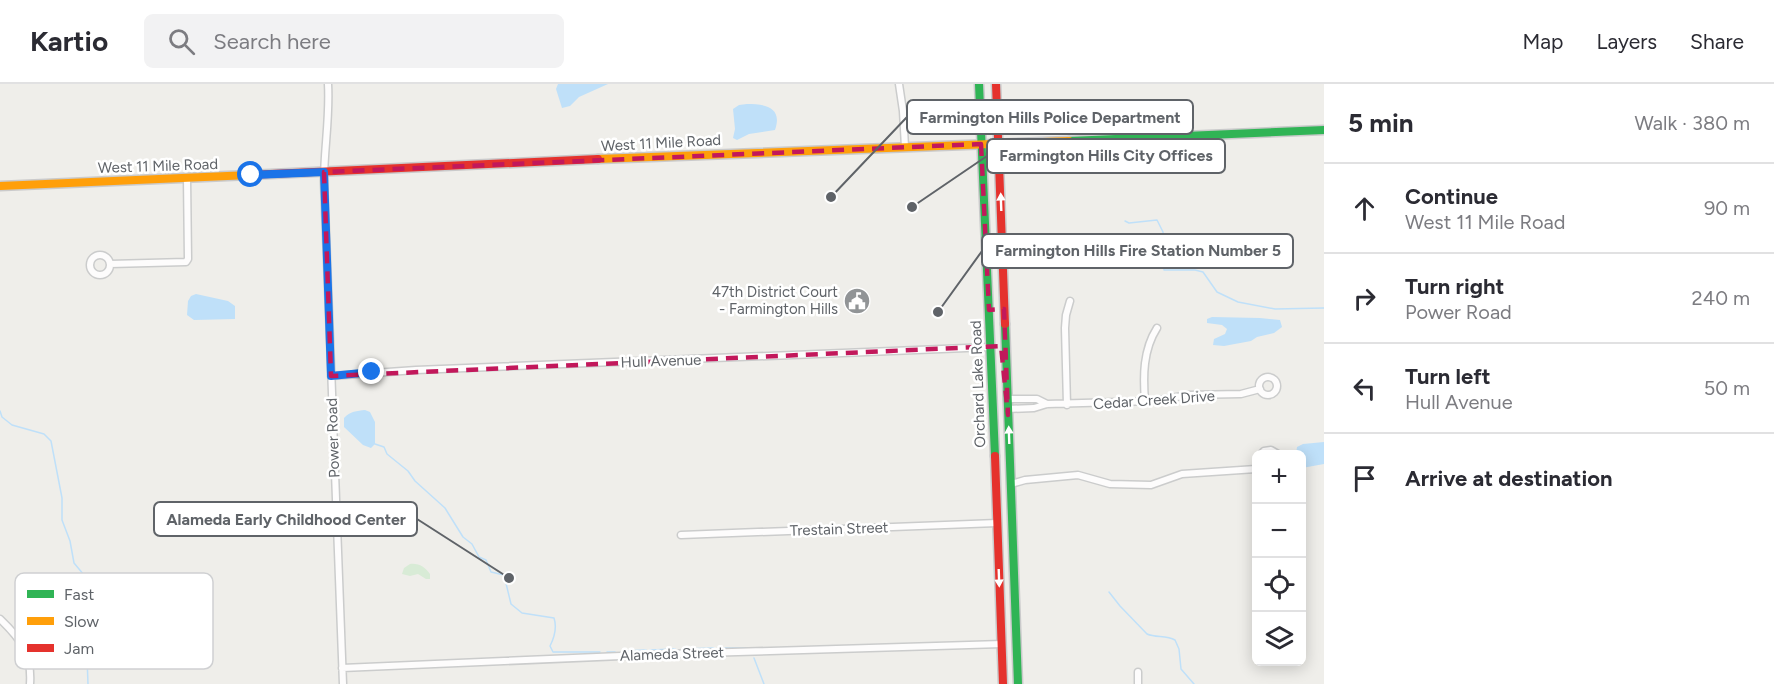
<!DOCTYPE html>
<meta charset="utf-8">
<style>
body{margin:0;font-family:Figtree,sans-serif;background:#f2f2f3;color:#2b2b33}
.controls{position:absolute;right:18px;bottom:18px;display:grid;overflow:hidden;border-radius:9px;box-shadow:0 3px 15px #0003}
.controls button{width:54px;height:54px;display:grid;place-items:center;padding:0;border:0;border-bottom:2px solid #e1e1e2;background:#fff;color:#2b2b33;font:30px sans-serif}
.stop{position:absolute;width:18px;height:18px;margin:-14px;border:4px solid #1a73e8;border-radius:50%;background:#fff}
.stop.end{background:#1a73e8;border-color:#fff;box-shadow:0 2px 6px #0008}
.list{margin:0;padding:0;list-style:none}
h2{display:flex;justify-content:space-between;align-items:center;height:78px;margin:0;padding:0 24px;font-size:26px}
h2 small{font-size:20px;font-weight:400;color:#7c7c81}
.list li{display:grid;grid-template-columns:39px 1fr auto;gap:18px;align-items:center;box-sizing:border-box;height:90px;padding:0 24px;border-top:2px solid #e1e1e2}
.list b{display:block;font-size:22px;white-space:nowrap}
.list p{margin:0;font-size:20px;white-space:nowrap;color:#7c7c81}
.list em{font-size:20px;font-style:normal;color:#7c7c81}
.icon{flex:none;width:33px;height:33px;fill:none;stroke:currentColor;stroke-width:2;stroke-linecap:round;stroke-linejoin:round}
.map{position:relative;flex:none;width:1324px;height:600px;overflow:hidden}
header{display:flex;align-items:center;gap:36px;box-sizing:border-box;height:84px;padding:0 30px;background:#fff;border-bottom:2px solid #e1e1e2}
header strong{font-size:28px}
nav{display:flex;gap:33px;margin-inline-start:auto;font-size:21px}
.search{width:420px;height:54px;background:#f2f2f3;display:flex;align-items:center;gap:15px;box-sizing:border-box;padding:0 21px;border-radius:9px;color:#7c7c81;font-size:22px}
main{display:flex}
aside{flex:1;background:#fff}
.map>svg:first-child{display:block}
</style>
<header>
<strong>Kartio</strong>
<div class="search"><svg class="icon" aria-label="search" viewBox="0 0 24 24"><circle cx="10" cy="10" r="6"/><path d="M15 15l6 6"/></svg>Search here</div>
<nav><a>Map</a><a>Layers</a><a>Share</a></nav>
</header>
<main>
<div class="map">
<svg width="1324" height="600" viewBox="0 0 1324 600">
<rect width="100%" height="100%" fill="#efeeea"/>
<path fill="#d8ebd6" d="M410,480C419,479 425,483 430,490V495H426L418,490L410,492L402,490L404,484Z"/>
<path fill="#bfe0f9" d="M558,0H608L579,13L570,22L562,24L556,5Z
M747,20C765,20 783,23 775,46L749,50L737,56L733,54L735,45L733,25L739,21Z
M196,210L228,217L235,222V235L194,236L187,231L188,217L191,212Z
M1212,233L1260,234L1280,236L1282,243L1274,249L1257,253L1251,257L1224,262L1213,261L1214,255L1225,250L1227,245L1222,241L1207,239V235Z
M365,326L370,328L375,338V360L371,364L363,361L344,343V334C350,327 357,327 365,326Z
M1324,358V380L1302,384V370H1296L1297,363L1303,360Z"/>
<g fill="none" stroke-linecap="round" stroke-linejoin="round">
<path stroke="#bfe0f9" stroke-width="1.5" d="M1125,137L1129,139L1157,136L1163,148L1164,186H1195L1203,188L1217,208L1238,218L1275,225L1324,224
M0,327L2,333L12,341L44,350L51,357L62,414V436L70,457L74,479L84,491L88,600
M375,360L384,363L387,370L408,387L415,397L445,424L463,453L472,460L479,473L486,476L491,488L504,491L511,520L522,529L554,534C557,543 554,554 550,562L553,568H600
M1109,508L1120,522L1147,550C1156,554 1166,551 1175,556L1179,565L1181,585L1194,600
M719,564H751
M682,565L714,564
M650,566L675,565
M623,567L646,566
M607,568H615
M754,574L764,600"/>
<defs>
<path id="street" d="M328,0C330,33 324,65 324,97L343,600
M899,0L903,27L905,63
M90 181a10 10 0 1 1 20 0a10 10 0 1 1-20 0Z
M110,180L186,178L188,175L187,94
M331,292L416,286L991,263
M1259 302a9 9 0 1 1 18 0a9 9 0 1 1-18 0Z
M1007,315H1037L1047,320
M1145,317C1143,292 1143,266 1157,244
M1067,321L1065,244L1066,231L1070,217
M1008,325L1034,324L1047,320L1154,317L1188,311L1241,310L1260,305
M1261,370L1264,367L1271,366L1278,370
M1011,400L1025,396L1078,391L1110,400L1151,401L1182,390L1256,385
M681,451L997,439
M0,535C21,555 32,570 30,600
M342,584L668,570L1002,560
M1138,588V600"/>
<path id="fast" d="M979,0L995,372
M1069,57L1324,46
M1005,240L1018,600"/>
<path id="slow" d="M598,75L1069,57
M0,102L250,91"/>
<path id="jam" d="M996,0L1005,240
M250,91L598,75
M995,372L1003,600"/>
</defs>
<use href="#street" stroke="#cbcccc" stroke-width="9"/>
<use href="#fast" stroke="#cacacb" stroke-width="11"/>
<use href="#slow" stroke="#cacacb" stroke-width="11"/>
<use href="#jam" stroke="#cacacb" stroke-width="11"/>
<use href="#street" stroke="#fdfcfc" stroke-width="6"/>
<use href="#fast" stroke="#30b455" stroke-width="8"/>
<use href="#slow" stroke="#ff9f0a" stroke-width="8"/>
<use href="#jam" stroke="#e5322d" stroke-width="8"/>
</g>
<defs><path id="oneway-solid" d="M-6-.8H1V-3.2L6.5 0L1 3.2V.8H-6Z" transform="scale(1.5)"/></defs>
<g fill="#fff">
<use href="#oneway-solid" transform="translate(1001 118) rotate(-92)"/>
<use href="#oneway-solid" transform="translate(1009 351) rotate(-92)"/>
<use href="#oneway-solid" transform="translate(999 494) rotate(88)"/>
</g>
<g fill="none" stroke-linecap="round" stroke-linejoin="round">
<path stroke="#1a73e8" stroke-width="8" d="M251,91L324,88L331,292L372,288"/>
</g>
<path fill="none" stroke="#c2185b" stroke-width="4.5" stroke-dasharray="12 8" stroke-linejoin="round" d="M981,60L989,226L1004,225L1008,331L1001,262L331,292L324,88Z"/>
<defs>
<symbol id="civic-disc" viewBox="-11 -11 22 22"><circle r="9.5" fill="#919496" stroke="#fff"/><path d="M-.6-6.5H3V-4.5H.6V-3L4-1V1h2V6H-6V1h2V-1L-.6-3ZM-1.2 2.5V6h2.4V2.5Z" fill="#fff"/></symbol>
</defs>
<g fill-rule="evenodd">
<use href="#civic-disc" x="842" y="202" width="30" height="30"/>
</g>
<g text-anchor="middle" dominant-baseline="central" stroke-width="5" stroke-linejoin="round" paint-order="stroke">
<g font-size="15" fill="#5f6368" stroke="#fff">
<text transform="translate(661 59) rotate(-3)">West 11 Mile Road</text>
<text transform="translate(158 82) rotate(-2)">West 11 Mile Road</text>
<text transform="translate(661 277) rotate(-2)">Hull Avenue</text>
<text transform="translate(978 300) rotate(-92)">Orchard Lake Road</text>
<text transform="translate(1154 316) rotate(-4)">Cedar Creek Drive</text>
<text transform="translate(333 354) rotate(-92)">Power Road</text>
<text transform="translate(839 445) rotate(-2)">Trestain Street</text>
<text transform="translate(672 570) rotate(-2)">Alameda Street</text>
</g>
<g font-size="15" fill="#5f6368" stroke="#fff" text-anchor="end">
<text x="838" y="208">47th District Court<tspan x="838" dy="17">- Farmington Hills</tspan></text>
</g>
</g>
<rect x="15" y="489" width="198" height="96" rx="9" fill="#fff" stroke="#cfd0d2" stroke-width="1.5"/>
<rect x="27" y="506" width="27" height="8" fill="#30b455"/>
<rect x="27" y="533" width="27" height="8" fill="#ff9f0a"/>
<rect x="27" y="560" width="27" height="8" fill="#e5322d"/>
<g font-size="16" fill="#5f6368">
<text x="64" y="516">Fast</text>
<text x="64" y="543">Slow</text>
<text x="64" y="570">Jam</text>
</g>
<path fill="none" stroke="#5f6368" stroke-width="2" d="M831 113L907 33M912 123L987 72M938 228L982 167M509 494L417 435"/>
<g fill="#5f6368" stroke="#fff" stroke-width="2">
<circle cx="831" cy="113" r="6"/>
<circle cx="912" cy="123" r="6"/>
<circle cx="938" cy="228" r="6"/>
<circle cx="509" cy="494" r="6"/>
</g>
<g fill="#fff" stroke="#5f6368" stroke-width="2">
<rect x="907" y="16" width="286" height="34" rx="6"/>
<rect x="987" y="55" width="238" height="34" rx="6"/>
<rect x="982" y="150" width="311" height="34" rx="6"/>
<rect x="154" y="418" width="263" height="34" rx="6"/>
</g>
<g font-size="16" text-anchor="middle" font-weight="bold" fill="#5f6368">
<text x="1050" y="39">Farmington Hills Police Department</text>
<text x="1106" y="77">Farmington Hills City Offices</text>
<text x="1138" y="172">Farmington Hills Fire Station Number 5</text>
<text x="286" y="441">Alameda Early Childhood Center</text>
</g>
</svg>
<div class="controls">
<button>+</button>
<button>−</button>
<button><svg class="icon" aria-label="locate" viewBox="0 0 24 24"><circle cx="12" cy="12" r="6"/><path d="M12 2v4M12 18v4M2 12h4M18 12h4"/></svg></button>
<button><svg class="icon" aria-label="layers" viewBox="0 0 24 24"><path d="M12 4l9 5-9 5-9-5zM3 14l9 5 9-5"/></svg></button>
</div>
<div class="stop" style="left:251px;top:91px"></div>
<div class="stop end" style="left:372px;top:288px"></div>
</div>
<aside>
<h2>5 min<small>Walk · 380 m</small></h2>
<ul class="list">
<li><svg class="icon" aria-label="ahead" viewBox="0 0 24 24"><path d="M12 20V5M6 11l6-6 6 6"/></svg><div><b>Continue</b><p>West 11 Mile Road</p></div><em>90 m</em></li>
<li><svg class="icon" aria-label="right" viewBox="0 0 24 24"><path d="M7 20v-9h11M14 6l5 5-5 5"/></svg><div><b>Turn right</b><p>Power Road</p></div><em>240 m</em></li>
<li><svg class="icon" aria-label="left" viewBox="0 0 24 24"><path d="M17 20v-9H6M10 6l-5 5 5 5"/></svg><div><b>Turn left</b><p>Hull Avenue</p></div><em>50 m</em></li>
<li><svg class="icon" aria-label="arrive" viewBox="0 0 24 24"><path d="M6 21V4h12l-3 4 3 4H6"/></svg><div><b>Arrive at destination</b></div></li>
</ul>
</aside>
</main>
